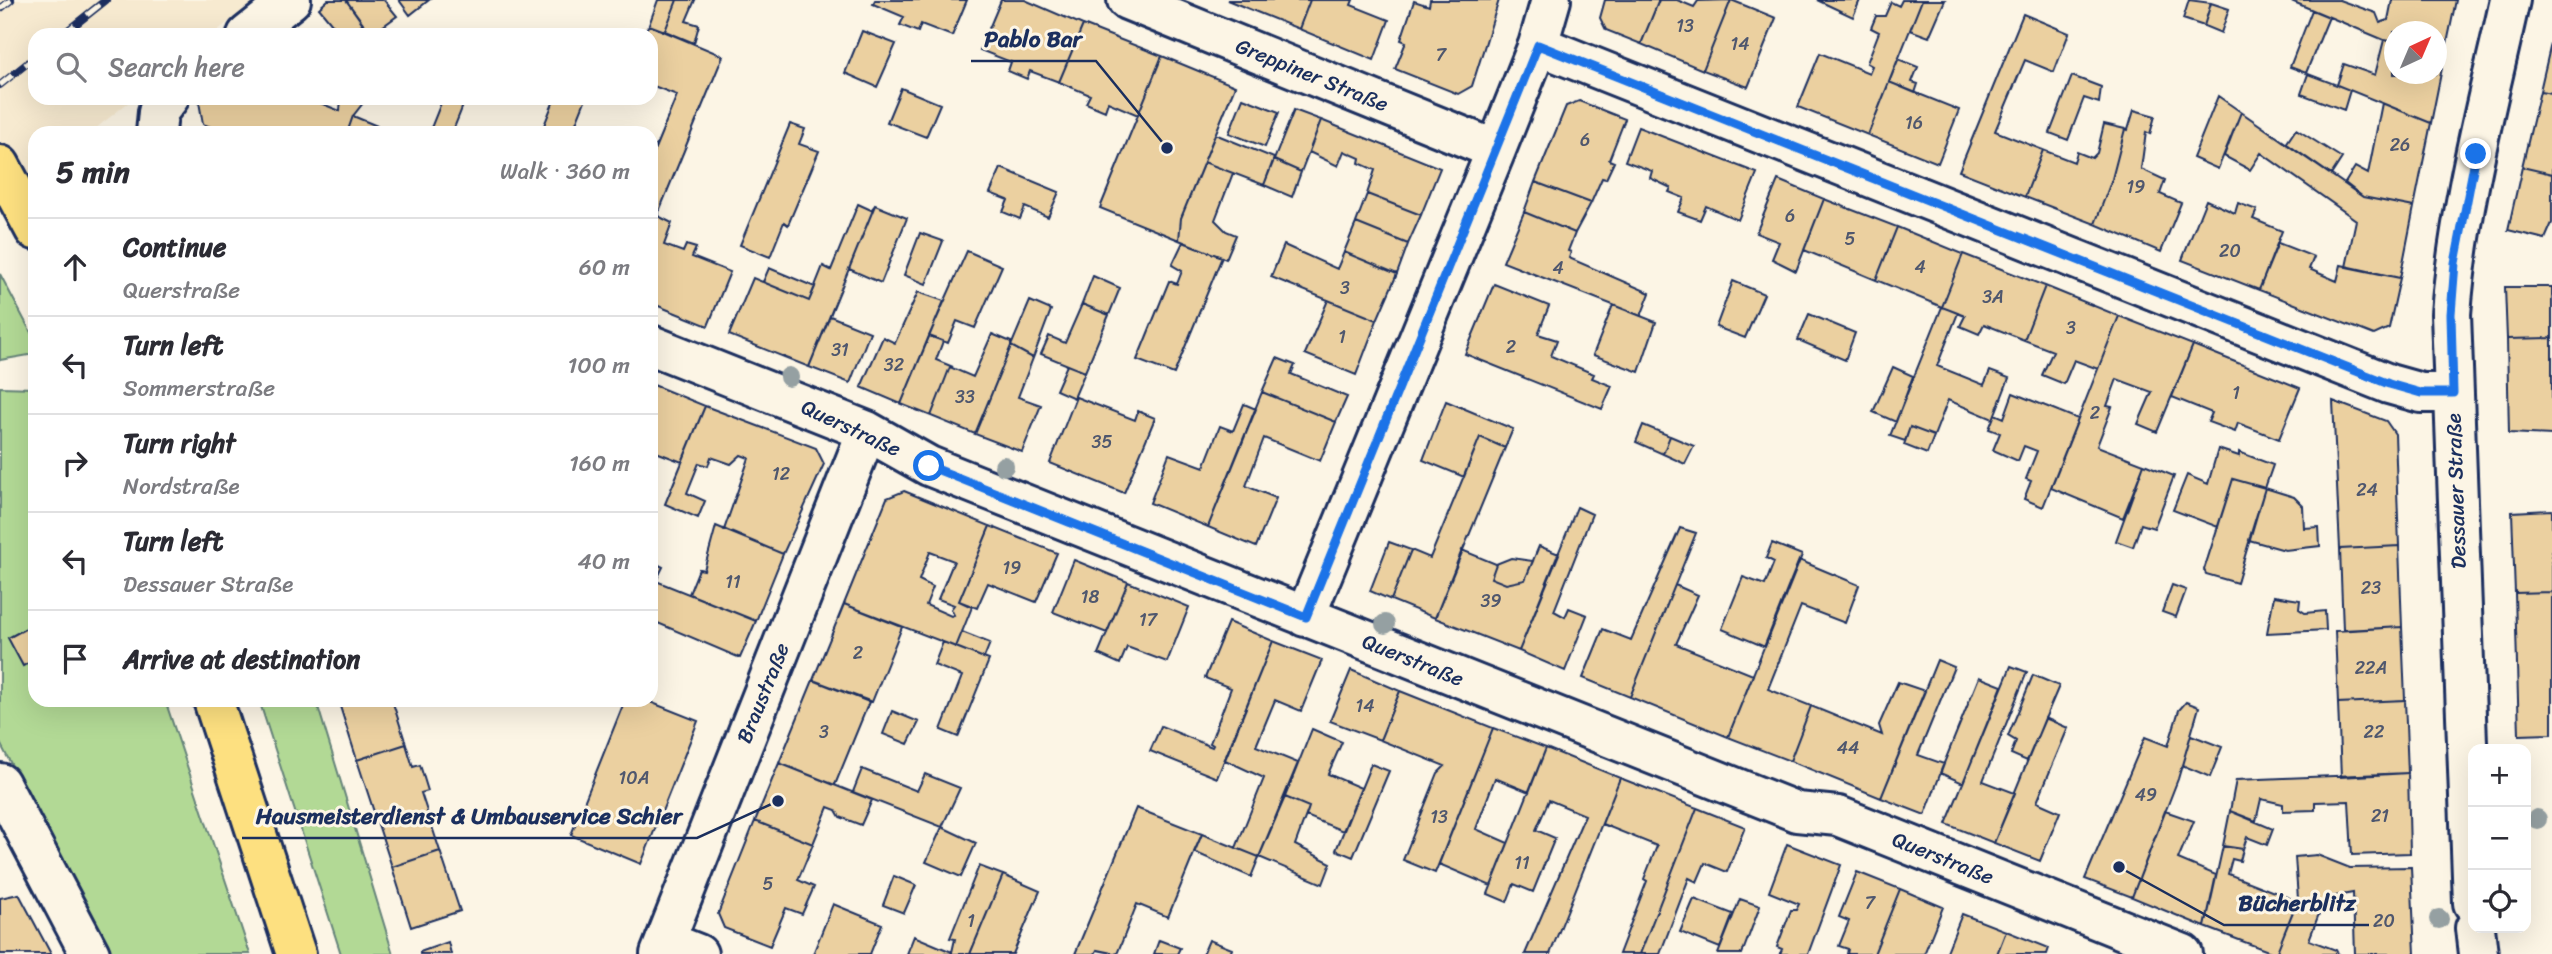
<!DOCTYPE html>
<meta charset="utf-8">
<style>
body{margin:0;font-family:Sriracha,sans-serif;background:#f2f2f3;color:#2b2b33}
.controls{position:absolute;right:21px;bottom:21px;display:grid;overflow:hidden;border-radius:14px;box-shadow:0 7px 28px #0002}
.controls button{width:63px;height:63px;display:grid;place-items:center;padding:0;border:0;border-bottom:2px solid #e1e1e2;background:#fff;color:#2b2b33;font:35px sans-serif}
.compass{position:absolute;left:2384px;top:21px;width:63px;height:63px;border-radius:50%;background:#fff;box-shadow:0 7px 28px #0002;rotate:44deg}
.stop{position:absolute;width:21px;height:21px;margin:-16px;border:5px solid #1a73e8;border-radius:50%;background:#fff}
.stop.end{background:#1a73e8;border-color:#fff;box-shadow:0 2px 7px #0008}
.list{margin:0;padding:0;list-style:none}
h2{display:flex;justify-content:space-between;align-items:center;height:91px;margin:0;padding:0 28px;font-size:30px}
h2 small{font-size:23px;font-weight:400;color:#7c7c81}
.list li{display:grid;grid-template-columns:46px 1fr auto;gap:21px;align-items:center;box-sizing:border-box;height:98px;padding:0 28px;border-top:2px solid #e1e1e2}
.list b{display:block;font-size:26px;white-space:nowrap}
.list p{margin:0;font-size:23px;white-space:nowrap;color:#7c7c81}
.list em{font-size:23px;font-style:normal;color:#7c7c81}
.icon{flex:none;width:38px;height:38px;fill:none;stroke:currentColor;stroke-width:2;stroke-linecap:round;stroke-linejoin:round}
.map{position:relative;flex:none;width:2552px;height:954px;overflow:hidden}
.search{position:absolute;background:#fff;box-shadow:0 7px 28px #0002;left:28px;top:28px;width:630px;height:77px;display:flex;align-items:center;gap:18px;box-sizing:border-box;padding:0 24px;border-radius:21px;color:#7c7c81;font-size:26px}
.panel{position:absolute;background:#fff;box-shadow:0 7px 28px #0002;left:28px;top:126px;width:630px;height:581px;border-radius:21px}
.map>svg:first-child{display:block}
</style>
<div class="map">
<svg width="2552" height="954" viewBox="0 0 2552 954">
<rect width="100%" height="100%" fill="#fcf5e5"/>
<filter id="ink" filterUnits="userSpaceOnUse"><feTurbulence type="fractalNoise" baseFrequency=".0143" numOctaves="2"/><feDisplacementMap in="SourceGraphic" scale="14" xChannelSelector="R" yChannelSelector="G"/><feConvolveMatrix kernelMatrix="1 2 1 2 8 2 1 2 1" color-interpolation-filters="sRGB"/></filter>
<g filter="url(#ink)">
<path fill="#f7ead0" d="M0,0H256L212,35H35V98H134L90,133H35V177L0,204Z"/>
<path fill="#b2d995" stroke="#66847a" stroke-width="2" d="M0,274L35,340V354L0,360Z
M0,387L35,388V700H165L250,954H111L0,743Z
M259,700H316L393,954H341Z"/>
<path fill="#ebd0a0" stroke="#1b2f5e" stroke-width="2" fill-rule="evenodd" d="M328,0H346L363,23L349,35H341L319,8Z
M346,0H384L397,16L371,35Z
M399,0H429L410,15Z
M658,0H677L665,31L649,25Z
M677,0H695L686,21L699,25L694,43L665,31Z
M875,0H967L952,36L921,24L918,32L900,25L904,17L873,4Z
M1001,0H1025L1083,25L1059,82L1030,71L1027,79L1008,71L1011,62L980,50Z
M1227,0H1310L1299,29Z
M1310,0H1353L1351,5L1389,20L1374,60L1299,29Z
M1430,0H1499L1472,86L1458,94L1395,69L1406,42L1401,40L1414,1L1429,6Z
M1605,0H1659L1641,44L1606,30L1600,18Z
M1659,0H1677L1694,7L1698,1L1731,0L1703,70L1641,44Z
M1731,0L1776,18L1748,87L1703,70Z
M1817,0H1860L1853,17Z
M1902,0H1922L1868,135L1798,107L1820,53L1869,73L1872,66L1867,63L1879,32L1871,28L1876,16H1885L1891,2L1899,6Z
M1922,0H1945L1929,37L1910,30Z
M2189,0L2211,3L2204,26L2183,19Z
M2289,0H2339L2376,13L2380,23L2388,20L2392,0H2456L2445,53L2436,51V32H2394V42L2384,40Z
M2211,3L2229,9L2221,33L2204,26Z
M2312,10L2329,17L2306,73L2290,67Z
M2023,14L2069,33L2054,72L2025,60L1995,131L2043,150L2025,197L1959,171Z
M649,25L723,56L655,221L651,219V158L677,95L651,85V35H642Z
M1083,25L1162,56L1138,115L1108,102L1105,111L1086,103L1090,95L1059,82Z
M862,31L896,44L877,87L845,73Z
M2552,39V93L2540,91Z
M2384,40L2394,42V74H2436V51L2445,53L2431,123L2337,85L2344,64L2375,75Z
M1162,56L1235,86L1181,218L1179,240L1100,208Z
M1898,59L1918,67L1912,82L1918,84L1915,93L1889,82Z
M2308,74L2350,90L2344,110L2301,94Z
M2072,76L2101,87L2099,103L2084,98L2068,140L2050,133Z
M1889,82L1959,110L1938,163L1868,135Z
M901,88L940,104L926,137L887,122Z
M2540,91L2552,93V174L2522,167Z
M2218,96L2241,112L2218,169L2193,158Z
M204,98H308L340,111L341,98H367L353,116L347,133H226L203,124L199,102Z
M443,98H466L452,133H429Z
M555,98H586L572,133H541Z
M1243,98L1279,112L1265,147L1229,133Z
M1579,101L1625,119L1609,160L1614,162L1606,179L1602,178L1591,203L1535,182L1566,106Z
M2382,103L2431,123L2414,207L2363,197L2345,183L2355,167L2368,174Z
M1294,110L1321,120L1301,172L1274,160Z
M2134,110L2155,116L2150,134L2146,132L2141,169L2165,180L2160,194L2181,203L2161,252L2095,224L2112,179L2125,129L2128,130Z
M2241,112L2363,197L2414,207L2400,278L2346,267L2356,220L2261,153L2250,170L2224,156Z
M353,116L394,133H347Z
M1321,120L1440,168L1421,215L1367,194L1375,170L1359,163L1360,158L1344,151L1338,166L1309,152Z
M790,124L805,129L799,144L819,151L788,225L784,222L770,257L740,245Z
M2104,124L2125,129L2112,179L2095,224L2025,197L2043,150L2074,162L2077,152L2092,158L2097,153Z
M1638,127L1757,173L1738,220L1706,206L1700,220L1678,212L1684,198L1669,192L1671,188L1650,178L1652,171L1625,161Z
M2296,129L2342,158L2331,175L2286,144Z
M1215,134L1274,158L1264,185L1204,162Z
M1274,160L1301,172L1292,197L1264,185Z
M1204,162L1233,173L1215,220L1226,231L1236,235L1226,259L1179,240L1181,218Z
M2522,167L2552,174V223L2545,239L2508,230Z
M1001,168L1059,192L1048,217L1025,207L1020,219L1003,212L1008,200L990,193Z
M1778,180L1824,199L1796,271L1772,259L1779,242L1756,233Z
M1535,182L1591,203L1575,233L1524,212Z
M1367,194L1421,215L1408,244L1356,223Z
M1824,199L1897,227L1876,280L1804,250Z
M2206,200L2235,213L2238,203L2257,210L2253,219L2282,231L2259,290L2182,260Z
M858,204L871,210L875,205L809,367L729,335L753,278L809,301L823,266L831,270Z
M875,205L907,218L881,283L849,269Z
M1524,212L1575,233L1568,251L1571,252L1569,258L1650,293L1641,316L1503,262Z
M658,216L672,223L664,245L683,252L686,245L696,248L692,257L730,272L708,326L651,303V236Z
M1356,223L1408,244L1397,274L1344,252Z
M1897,227L1963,254L1942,307L1876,280Z
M920,233L943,241L926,284L904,275Z
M1183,242L1222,257L1174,374L1137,360L1169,281L1177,284L1182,271L1172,265Z
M2278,243L2314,257L2309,269L2337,281L2341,265L2400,278L2389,328L2374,335L2259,290Z
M1284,245L1337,269L1344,252L1397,274L1377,320L1271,277Z
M967,251L1002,266L975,328L957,321L948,343L929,336Z
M1963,254L2045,286L2024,340L1984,324L1979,334L1960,326L1965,316L1942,307Z
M769,268L815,287L809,301L763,282Z
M1093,276L1120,288L1109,315L1082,304Z
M1733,281L1764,294L1745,338L1716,327Z
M1494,284L1549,306L1538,334L1557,340L1551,356L1594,374L1592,378L1612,386L1602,409L1465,354Z
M2045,286L2119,316L2098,369L2074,360L2064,384L2042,375L2053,351L2024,340Z
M2505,287H2552V338L2507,339Z
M918,292L944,301L901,404L861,387L883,337L895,343Z
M1328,300L1377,320L1356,375L1305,354Z
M1030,301L1051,310L1033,358L1011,346Z
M1082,304L1109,315L1085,372L1041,354L1049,336L1065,343Z
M1613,305L1656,322L1639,372L1593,355Z
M1942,307L1958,313L1937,366L1984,385L1990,371L2009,378L1993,419L1948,400L1934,436L1910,427L1905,441L1890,436Z
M1809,314L1855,333L1845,360L1798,340Z
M830,316L870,332L850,383L809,367Z
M2119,316L2193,345L2157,432L2138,424L2152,392L2117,379L2107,406L2112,407L2097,446L2144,464L2123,518L2051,488Z
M992,334L1011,342V346L975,434L931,416L950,367L973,377Z
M929,336L943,341L936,360L953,367H950L931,416L901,404Z
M2552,338V435L2509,433L2507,339Z
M2193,345L2300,388L2279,439L2238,423L2235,432L2208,422L2212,413L2172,397Z
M1011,346L1033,358L1018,397L1041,405L1022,452L975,434Z
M1277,358L1295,365L1291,374L1347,397L1336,422L1262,392Z
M1067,365L1085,372L1074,398L1056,390Z
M1893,367L1913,376L1896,422L1873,412Z
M651,384L705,406L682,462L651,450Z
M1262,392L1336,422L1320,461L1264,438L1246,486L1276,498L1256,547L1208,527Z
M2013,393L2078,419L2043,507L2024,499L2031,481L2026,479L2037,451L2024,446L2018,461L1993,450L2000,433L1989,429L1995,414L2004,418Z
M1076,397L1135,420L1138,411L1155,418L1124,493L1050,463Z
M1446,401L1513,429L1505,448L1480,437L1464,477L1423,460Z
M2333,401L2386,421L2395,434L2399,546L2340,549Z
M1244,404L1256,409L1208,527L1150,503L1169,454L1204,467L1220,426L1233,431Z
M705,406L816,448L824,464L783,554L724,530L749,458L741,455L731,464L711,457L708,466L699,463L687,493L705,501L698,518L665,504Z
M1643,425L1670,436L1663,454L1636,442Z
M1910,427L1934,436L1927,454L1904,445Z
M1670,436L1694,446L1685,464L1663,454Z
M1480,437L1505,448L1435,618L1391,600L1411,550L1430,558Z
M2218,449L2239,456V452L2273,465L2265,488L2233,479L2218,527L2173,510L2187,475L2208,484Z
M2144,464L2174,476L2154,528L2141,524L2133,547L2116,541Z
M2233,479L2265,488L2237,583L2206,574L2204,570Z
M2265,488L2294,497L2303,506L2304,528L2319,527L2320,546L2285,550L2249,540Z
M904,491L990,526L959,601L972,607L956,647L844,604L887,498ZM930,552L954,561L938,599L954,605L951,609L954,615L951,616L926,605L933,587L919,580Z
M1577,507L1592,514L1554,611L1565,617L1569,608L1587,615L1565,671L1519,651Z
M2552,510V592L2515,593L2512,512Z
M716,526L783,554L756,621L689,594L699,569L704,570Z
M990,526L1057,553L1036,602L988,583L977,608L959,601Z
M1680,528L1696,533L1630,697L1583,678L1603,629L1631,640Z
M1389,542L1411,550L1391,600L1370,591Z
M1772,543L1802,555L1765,647L1722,629L1743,577L1765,585L1774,562L1766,558Z
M1539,546L1559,554L1519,651L1435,618L1462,550L1496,564L1491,578L1506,584L1525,580Z
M2399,546L2402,627L2343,630L2340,549Z
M1511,558L1533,561L1525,580L1506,584L1491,578L1496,564Z
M1074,560L1128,582L1107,633L1053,612Z
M1799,560L1859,585L1845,623L1801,606L1768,689L1811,706L1790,761L1728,737Z
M651,561L663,567L656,581L756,621L740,658L658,623L651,641Z
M1128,582L1189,607L1167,662L1127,647L1120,664L1098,654Z
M1675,585L1698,595L1676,644L1753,675L1728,737L1630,697Z
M2172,585L2186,590L2176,617L2162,612Z
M2552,592V734L2519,735L2515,593Z
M2274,596L2300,600L2299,609L2305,613L2325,611L2326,630L2267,633Z
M844,604L902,627L872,702L813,680Z
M1228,622L1273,641L1217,778L1150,751L1161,726L1212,747L1213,745L1210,743L1231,688L1205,678Z
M34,624L35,659L23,666L8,638Z
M2402,627L2405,700L2338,703L2335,631Z
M962,632L990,643L984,658L956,647Z
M1273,641L1322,660L1301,711L1275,700L1256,746L1298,763L1259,857L1236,848L1264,778L1225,760Z
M943,642L989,660L958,737L941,730L962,676L934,665Z
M1937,660L1954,667L1918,755L1944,764L1925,815L1881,798Z
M2011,666L2027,672L1983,781L2015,793L1994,843L1946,824Z
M1351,670L1400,691L1380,740L1330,721Z
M2033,675L2059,686L2027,761L2011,754L2016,741L2008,736Z
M1979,677L2002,686L1963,783L1940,773Z
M813,680L869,702L835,785L779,763Z
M1898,682L1925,691L1881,798L1790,761L1811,706L1882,735L1879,725Z
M1400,691L1493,728L1435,873L1403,860L1438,773L1445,766L1380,740Z
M338,700H392L406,744L357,760Z
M625,700H645L698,721L641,864L571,835Z
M2405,700L2408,773L2341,777L2338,703Z
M2186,702L2199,707L2178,779L2132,897L2085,879L2145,737L2168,746L2179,710Z
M892,711L919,722L908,744L883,734Z
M2045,718L2068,728L2037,802L2060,812L2040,861L1994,843Z
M1493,728L1546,748L1529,792L1495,778L1476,829L1508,843L1491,886L1439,864Z
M1312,729L1342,742L1328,774L1361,788L1343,831L1306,816L1309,807L1285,797Z
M2191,735L2222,747L2210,777L2182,765Z
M406,744L413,767L420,765L428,791L421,793L440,851L392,867L357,760Z
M1546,748L1620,778L1550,954H1525L1585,815L1549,800L1536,830L1555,838L1533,892L1514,884L1507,902L1488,894Z
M779,763L872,800L861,825L840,817L836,810L828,807L813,844L755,821Z
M1371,764L1389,771L1353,857L1336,850Z
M862,769L917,791L925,774L960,788L942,827L853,792Z
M2408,773L2410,853L2352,855L2349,801L2315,802V810L2283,811V804L2261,799L2256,821L2230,811L2236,780Z
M1620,778L1697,808L1640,954H1619L1647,881L1644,879L1657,846L1602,824Z
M1285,797L1309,807L1295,845L1331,863L1323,884L1259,857Z
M1136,808L1202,834L1168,917L1137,904L1117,954L1097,950L1095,954H1075Z
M1697,808L1745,827L1727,872L1705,863L1697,882L1689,878L1660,954H1640Z
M2165,811L2194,821L2178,859L2216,875L2205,927L2132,897Z
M2230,811L2273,829L2267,845L2247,837L2243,849L2223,846Z
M755,821L813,844L798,880L814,887L802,914L786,908L770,946L724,928L718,914Z
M942,827L976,843L961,877L926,862Z
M1202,834L1259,857L1251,877L1194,852Z
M1787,844L1841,865L1808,954H1780L1782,949L1777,947L1791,910H1796L1799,904L1769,892Z
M2223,846L2243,849L2240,861L2232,859L2228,874L2297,901L2276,954L2205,927Z
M440,851L460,911L411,927L392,867Z
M2317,855L2350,868L2411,867L2415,954H2355L2353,893L2325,898L2309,940L2336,950L2338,954H2276L2298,899L2295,857Z
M979,866L1003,875L970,954H907L914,936L952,952L955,939L950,938Z
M1857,872L1900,889L1874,954H1847L1848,949L1839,946L1849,921L1839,917Z
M1003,875L1040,891L1013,954H970Z
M894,876L916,885L904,913L883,905Z
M1900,889L1943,907L1924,954H1874Z
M19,894L51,954H0V898Z
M1694,899L1733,914L1720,948L1680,932Z
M1740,899L1760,906L1742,954H1718Z
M833,904L882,924L870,954H813Z
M1962,914L2006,931L1997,954H1946Z
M2006,931L2049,948L2047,954H1997Z
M1159,940L1180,948L1177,954H1154Z
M1209,940L1232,949L1230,954H1203Z
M448,942L451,954H420V952Z"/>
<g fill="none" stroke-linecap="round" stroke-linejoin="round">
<defs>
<path id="street" d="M1127,0L1496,150
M247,35L291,0
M1538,45L2389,384L2421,393H2453
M156,133L158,112L169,98
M651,345L867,431L929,466L1797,812L1838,816L2183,954
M1305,617L1496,150L1538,45L1551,0
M0,783L90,954
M665,941L698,954
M660,954L867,431"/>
<path id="secondary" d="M2473,903L2451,314C2459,208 2487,104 2510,0
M2475,928L2478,954"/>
<path id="primary" d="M0,165L35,230
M213,700L296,954"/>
</defs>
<use href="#street" stroke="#1b2f5e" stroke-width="44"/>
<use href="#secondary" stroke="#1b2f5e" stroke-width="44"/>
<use href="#primary" stroke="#1b2f5e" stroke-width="44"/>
<use href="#street" stroke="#fcf5e5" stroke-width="38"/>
<use href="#secondary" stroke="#fcf5e5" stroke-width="38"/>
<use href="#primary" stroke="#fde080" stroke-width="38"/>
<defs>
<path id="rail" d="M0,9L11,0
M62,35L106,0
M0,85L35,57"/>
</defs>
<use href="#rail" stroke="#1b2f5e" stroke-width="8"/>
<use href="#rail" stroke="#fcf5e5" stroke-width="5" stroke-dasharray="16" stroke-linecap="butt"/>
</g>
<g fill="#95a0a2">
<circle cx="789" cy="377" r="10"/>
<circle cx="1004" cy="466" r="10"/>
<circle cx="1385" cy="624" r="10"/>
<circle cx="2537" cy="819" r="10"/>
<circle cx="2439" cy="919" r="10"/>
</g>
</g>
<g fill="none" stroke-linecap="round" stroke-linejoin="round" filter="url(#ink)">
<path stroke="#1a73e8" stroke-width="9" d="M929,466L1306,617L1538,45L2389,384L2421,393H2453L2451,314L2455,263L2476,154"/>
</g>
<g text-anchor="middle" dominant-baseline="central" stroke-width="6" stroke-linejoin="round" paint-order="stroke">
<g font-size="18" fill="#4f576e">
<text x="1685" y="26">13</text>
<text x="1740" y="44">14</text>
<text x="1441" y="55">7</text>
<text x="1914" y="123">16</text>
<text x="1585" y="140">6</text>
<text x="2400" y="145">26</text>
<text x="2136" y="187">19</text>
<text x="1790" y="216">6</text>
<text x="1850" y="239">5</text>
<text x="2230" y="251">20</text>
<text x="1920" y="267">4</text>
<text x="1558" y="268">4</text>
<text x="1345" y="288">3</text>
<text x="1993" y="297">3A</text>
<text x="2071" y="328">3</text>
<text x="1342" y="337">1</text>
<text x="1511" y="347">2</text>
<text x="840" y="350">31</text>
<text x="894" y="365">32</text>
<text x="2236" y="393">1</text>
<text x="965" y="397">33</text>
<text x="2095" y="413">2</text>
<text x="1102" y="442">35</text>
<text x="781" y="474">12</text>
<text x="2367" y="490">24</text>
<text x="1012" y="568">19</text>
<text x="733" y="582">11</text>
<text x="2371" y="588">23</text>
<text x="1090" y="597">18</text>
<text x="1491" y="601">39</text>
<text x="1148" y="620">17</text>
<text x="858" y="653">2</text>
<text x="2371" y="668">22A</text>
<text x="1365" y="706">14</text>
<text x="824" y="732">3</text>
<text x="2374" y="732">22</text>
<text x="1848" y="748">44</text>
<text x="634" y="778">10A</text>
<text x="2146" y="795">49</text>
<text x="2380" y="816">21</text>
<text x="1439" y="817">13</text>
<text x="1522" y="863">11</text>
<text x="768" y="884">5</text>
<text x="1870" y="903">7</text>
<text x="971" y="921">1</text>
<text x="2384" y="921">20</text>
</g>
<g font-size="21" fill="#1b2f5e" stroke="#fcf5e5">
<text transform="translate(1312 75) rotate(22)">Greppiner Straße</text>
<text transform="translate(851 428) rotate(25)">Querstraße</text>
<text transform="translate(2456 491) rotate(-92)">Dessauer Straße</text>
<text transform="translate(1413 660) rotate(22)">Querstraße</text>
<text transform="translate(763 693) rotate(-68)">Braustraße</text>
<text transform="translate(1943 858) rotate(22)">Querstraße</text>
</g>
</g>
<path fill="none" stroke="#1b2f5e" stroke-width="2.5" d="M1167 148L1096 61H971M778 801L697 838H242M2119 867L2224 925H2369"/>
<g fill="#1b2f5e" stroke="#fcf5e5" stroke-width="2.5">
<circle cx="1167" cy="148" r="7"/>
<circle cx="778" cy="801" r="7"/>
<circle cx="2119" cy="867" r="7"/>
</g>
<g font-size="23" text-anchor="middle" font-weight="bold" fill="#1b2f5e" stroke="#fcf5e5" stroke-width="6" stroke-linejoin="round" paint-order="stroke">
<text x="1033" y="47">Pablo Bar</text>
<text x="469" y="824">Hausmeisterdienst &amp; Umbauservice Schier</text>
<text x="2297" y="911">Bücherblitz</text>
</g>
</svg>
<div class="controls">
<button>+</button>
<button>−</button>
<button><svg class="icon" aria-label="locate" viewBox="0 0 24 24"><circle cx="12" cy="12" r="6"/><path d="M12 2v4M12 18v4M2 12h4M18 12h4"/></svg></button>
</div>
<svg class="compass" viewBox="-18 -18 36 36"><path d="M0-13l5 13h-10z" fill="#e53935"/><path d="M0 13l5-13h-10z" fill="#7c7c81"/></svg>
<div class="stop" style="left:929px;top:466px"></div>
<div class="stop end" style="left:2476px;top:154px"></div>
<div class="search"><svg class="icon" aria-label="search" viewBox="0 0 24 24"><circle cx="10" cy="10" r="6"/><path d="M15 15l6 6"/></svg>Search here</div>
<section class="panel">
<h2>5 min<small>Walk · 360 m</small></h2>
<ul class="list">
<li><svg class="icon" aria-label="ahead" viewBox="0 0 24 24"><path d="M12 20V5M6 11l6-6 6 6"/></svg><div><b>Continue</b><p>Querstraße</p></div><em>60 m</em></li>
<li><svg class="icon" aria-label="left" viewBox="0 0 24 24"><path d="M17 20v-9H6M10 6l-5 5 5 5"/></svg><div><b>Turn left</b><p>Sommerstraße</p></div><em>100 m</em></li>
<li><svg class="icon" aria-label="right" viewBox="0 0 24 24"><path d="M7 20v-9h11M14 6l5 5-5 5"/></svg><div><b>Turn right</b><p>Nordstraße</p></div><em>160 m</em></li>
<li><svg class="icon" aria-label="left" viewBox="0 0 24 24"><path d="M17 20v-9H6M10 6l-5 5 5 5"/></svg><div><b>Turn left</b><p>Dessauer Straße</p></div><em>40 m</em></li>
<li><svg class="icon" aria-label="arrive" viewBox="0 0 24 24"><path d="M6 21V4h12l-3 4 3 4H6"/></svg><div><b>Arrive at destination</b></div></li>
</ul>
</section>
</div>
